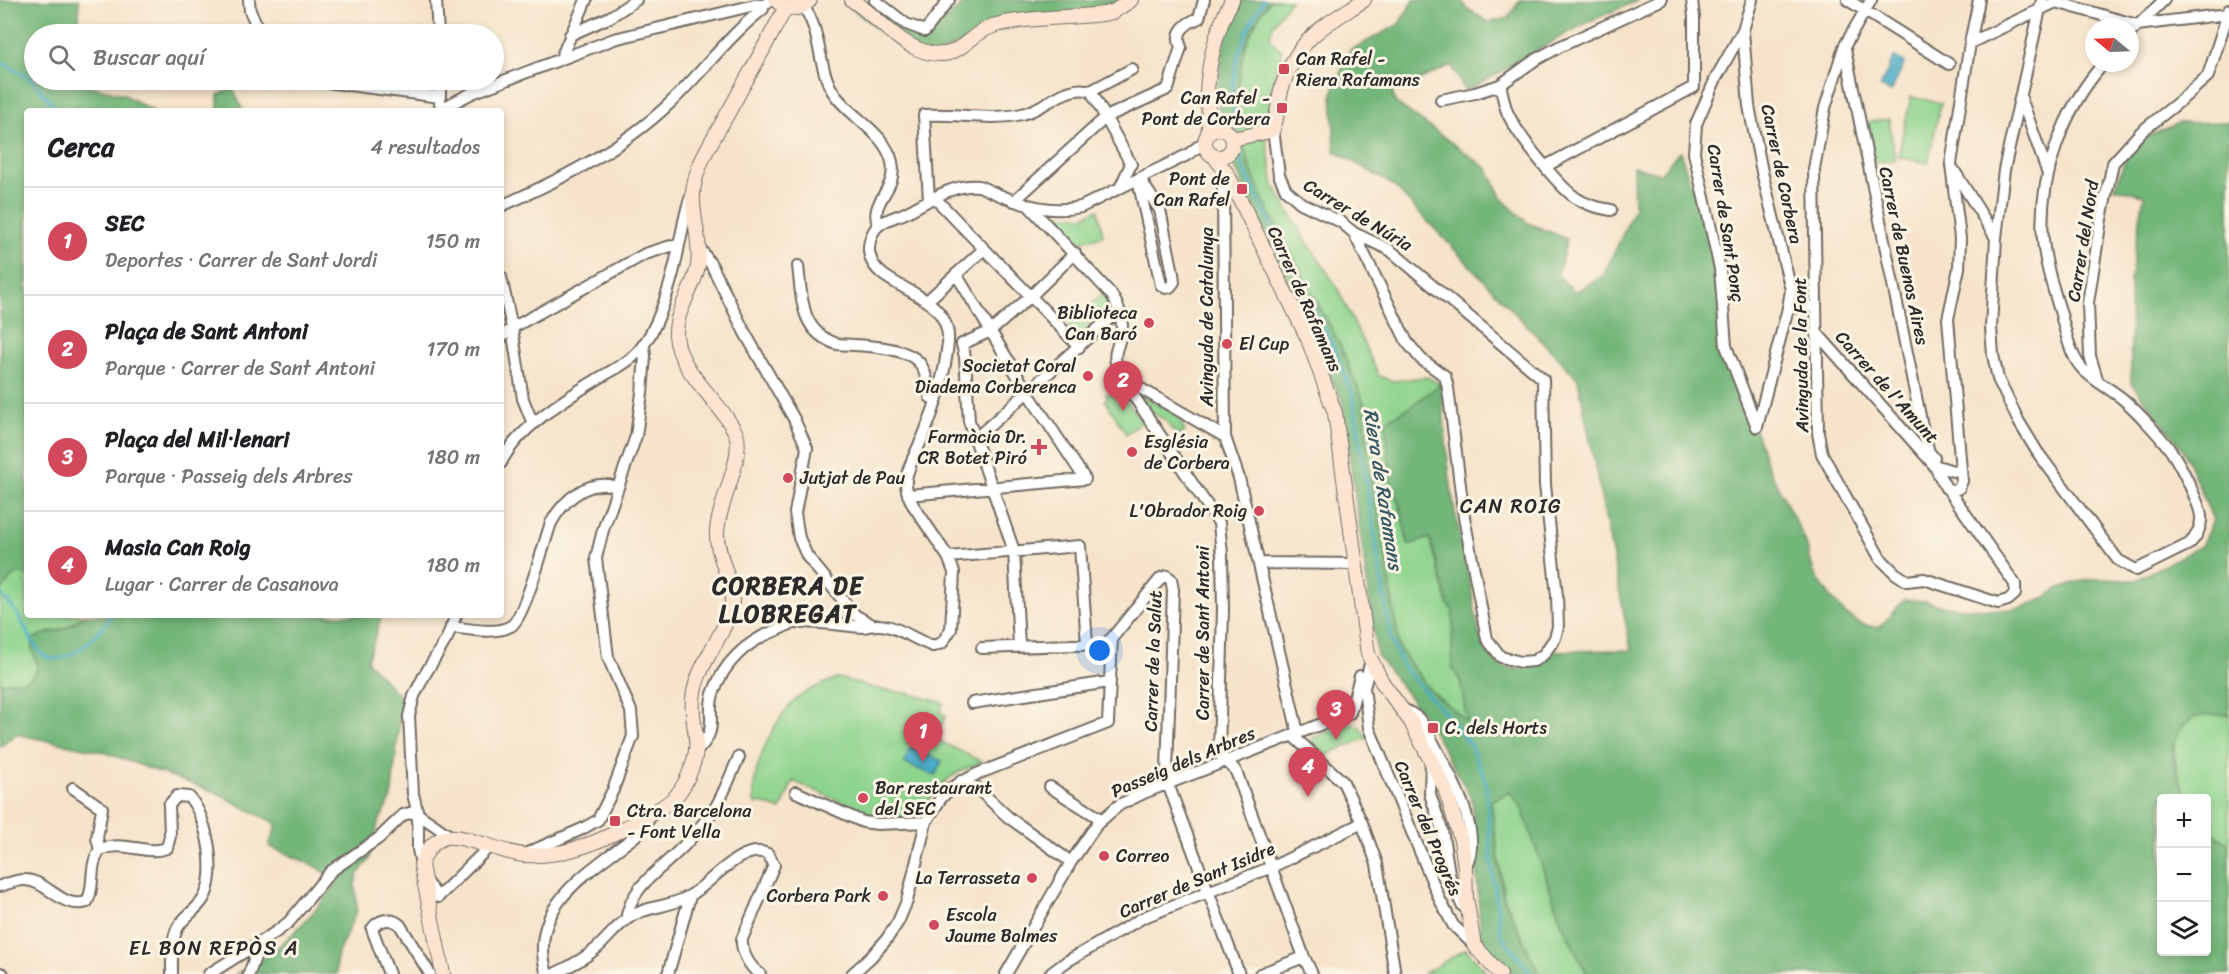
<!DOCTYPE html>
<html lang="es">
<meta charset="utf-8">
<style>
body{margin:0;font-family:Sriracha,sans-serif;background:#f2f2f2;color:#202124}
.controls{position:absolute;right:18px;bottom:18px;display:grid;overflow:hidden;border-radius:6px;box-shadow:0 3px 9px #0003}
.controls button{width:54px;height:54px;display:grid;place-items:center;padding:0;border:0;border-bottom:2px solid #e0e0e0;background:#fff;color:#202124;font:30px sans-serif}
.compass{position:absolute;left:2085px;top:18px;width:54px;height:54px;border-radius:50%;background:#fff;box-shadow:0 3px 9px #0003;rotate:289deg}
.you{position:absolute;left:1100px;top:651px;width:21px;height:21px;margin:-15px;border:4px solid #fff;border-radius:50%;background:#1a73e8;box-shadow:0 0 0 9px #1a73e833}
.badge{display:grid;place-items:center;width:39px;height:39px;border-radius:50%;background:#d1495b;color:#fff;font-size:20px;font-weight:700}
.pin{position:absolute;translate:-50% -50px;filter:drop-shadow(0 2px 3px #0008)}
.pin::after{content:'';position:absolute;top:32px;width:21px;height:18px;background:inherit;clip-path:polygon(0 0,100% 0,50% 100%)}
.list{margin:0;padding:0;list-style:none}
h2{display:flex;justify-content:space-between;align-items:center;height:78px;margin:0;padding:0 24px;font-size:26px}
h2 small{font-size:20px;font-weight:400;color:#757577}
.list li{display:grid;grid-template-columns:39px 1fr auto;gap:18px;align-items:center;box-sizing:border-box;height:108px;padding:0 24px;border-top:2px solid #e0e0e0}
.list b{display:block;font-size:22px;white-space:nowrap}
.list p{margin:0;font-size:20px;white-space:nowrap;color:#757577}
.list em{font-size:20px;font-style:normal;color:#757577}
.icon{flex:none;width:33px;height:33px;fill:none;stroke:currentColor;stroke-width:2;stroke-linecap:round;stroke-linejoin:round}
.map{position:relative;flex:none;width:2229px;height:974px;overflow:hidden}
.search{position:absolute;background:#fff;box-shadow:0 3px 9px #0003;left:24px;top:24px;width:480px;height:66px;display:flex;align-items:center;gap:15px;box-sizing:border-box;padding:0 21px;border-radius:33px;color:#757577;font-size:22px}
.panel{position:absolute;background:#fff;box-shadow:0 3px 9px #0003;left:24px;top:108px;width:480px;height:510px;border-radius:6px}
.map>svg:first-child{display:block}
</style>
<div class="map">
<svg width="2229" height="974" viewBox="0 0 2229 974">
<rect width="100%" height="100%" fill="#fcf5e5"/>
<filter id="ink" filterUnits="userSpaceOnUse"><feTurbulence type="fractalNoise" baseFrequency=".0167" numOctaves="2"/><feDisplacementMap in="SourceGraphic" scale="12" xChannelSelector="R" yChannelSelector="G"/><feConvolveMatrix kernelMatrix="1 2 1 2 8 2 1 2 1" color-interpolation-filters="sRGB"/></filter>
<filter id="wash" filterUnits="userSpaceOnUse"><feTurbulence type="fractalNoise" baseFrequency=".008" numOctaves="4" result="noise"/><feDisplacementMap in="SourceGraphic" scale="24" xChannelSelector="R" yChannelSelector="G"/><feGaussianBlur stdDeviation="1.35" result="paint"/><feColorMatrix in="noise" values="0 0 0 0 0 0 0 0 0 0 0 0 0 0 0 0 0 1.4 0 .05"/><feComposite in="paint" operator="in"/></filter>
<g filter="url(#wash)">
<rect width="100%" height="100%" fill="#f6e3ca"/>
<path fill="#8fd48e" stroke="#5d805c" stroke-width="1.5" d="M1270,0H1291C1282,11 1270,24 1270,39L1282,51L1273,83L1266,138L1274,186L1300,231L1336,285L1379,376L1393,381L1426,377L1441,384L1407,409L1385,421L1391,483L1400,506L1408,545L1430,538L1448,604L1453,610L1452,668L1460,680L1468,722L1429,689L1399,648L1385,547L1369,465L1364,403L1341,347L1264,202L1249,165L1247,153L1240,147C1239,119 1235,90 1240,63C1243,43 1258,16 1270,0Z
M1911,97L1941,103L1928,163L1898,157Z
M1889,119L1895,160L1874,163L1868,122Z
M1098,209L1103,236L1070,244L1044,217L1047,214L1084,216Z
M1104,292L1114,303L1078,337L1067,327Z
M1118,388L1142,422L1126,434L1105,400L1107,397L1106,395Z
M1138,393L1178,415L1185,432L1177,436L1165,420L1152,413Z
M20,573L27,575V615H85C73,623 64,631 49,632L32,649L38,666C31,687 17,679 0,684V592L12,576Z
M838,678L882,690L908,693L944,703L940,713L946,715L936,739L982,762C946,776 938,784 919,817L879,818L793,781L781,810L762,803L755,805C748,773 774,716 800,696C812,688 825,683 838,678Z
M2205,714L2229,715V845L2207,828L2206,798H2186C2177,766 2157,726 2205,714Z
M1346,724L1359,725L1367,738L1330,753L1327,757L1310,742L1312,738Z
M1510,792L1522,808L1562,924L1587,974H1539L1504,897L1491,801Z
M1466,949L1485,970L1484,974H1423Z"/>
<path fill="#73b679" stroke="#4f7052" stroke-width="1.5" d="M0,0H79V34H34V80H64L123,94L153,111H27V575C12,570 9,582 0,592Z
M844,0H865L904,29L923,36L933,31L967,0H1136L992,32L925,58L895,44L844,2Z
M1243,0H1270C1239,41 1236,80 1239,129L1226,123L1219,113L1217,84L1226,34Z
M1414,0H1461L1468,9L1488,22L1508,18L1520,0H1639C1617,10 1595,18 1575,29C1538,49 1503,72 1465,91L1451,65L1413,83L1389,78L1395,102L1488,169L1502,199L1528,223L1567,239L1558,275L1575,292L1603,276L1621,238L1634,208L1633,166L1660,174L1680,151L1716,263L1720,350L1740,384L1767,465L1805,540L1814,573L1827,592L1844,613L1861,624L1879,628L1904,600L1926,601L1942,606L2000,610L2020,608L2046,598L2057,589L2077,582L2096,579L2136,580L2201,546L2213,520L2183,449L2131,383L2130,281L2144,195L2115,188L2126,157L2142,139L2178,123L2229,122V715C2208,713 2186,714 2177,735C2174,741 2172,747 2173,753C2174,768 2182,784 2186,798H2162V952H2206L2207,828L2229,845V974H1587L1562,924L1522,808L1510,792L1491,801L1503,897L1539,974H1511L1481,940L1472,799L1426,719L1377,655L1342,401L1233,163L1240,147L1247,153L1249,165L1264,202L1341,347L1364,403L1369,465L1385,547L1399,648L1429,689L1467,721L1460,680L1452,668L1453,610L1448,604L1430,538L1408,545L1400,506L1391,483L1385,421L1407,409L1441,384C1445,420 1446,457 1452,493C1457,526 1465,559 1472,592C1475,609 1478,640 1488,654C1506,678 1538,669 1556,651L1631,650L1578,379L1393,185L1335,151L1332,93L1350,50L1398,25Z
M233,88L243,111H218V95Z
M85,615H382L367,661L402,699L391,799L378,823L369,860L358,874L355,883L357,910L338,953L336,962L337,974H235C278,955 309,919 338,882L317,867L269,846L277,824L214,792L104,752L16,734L0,747V684C17,679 31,687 38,666L32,649L33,639C42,633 48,634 58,631C68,629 77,621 85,615Z"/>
<path fill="#48acc8" stroke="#3a6c7a" stroke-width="1.5" d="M1894,57L1905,62L1891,92L1880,87Z
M911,747L942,761L935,776L904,763Z"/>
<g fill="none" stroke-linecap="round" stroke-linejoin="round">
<path stroke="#48acc8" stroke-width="3" d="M0,61L32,80L58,111
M1236,134C1227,84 1236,43 1264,0
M1237,141L1242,166L1335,351L1353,396L1391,640L1404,668L1452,721L1470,745L1486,782L1492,869L1501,935L1531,974
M0,593C5,599 11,605 15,611C24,624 30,640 40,652C61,675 102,633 111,615"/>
</g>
</g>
<g filter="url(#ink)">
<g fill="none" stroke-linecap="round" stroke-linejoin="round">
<defs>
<path id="street" d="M249,0L250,11L261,34
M436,0L438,34
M875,0L906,24L925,31L949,0
M1752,0L1743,30L1716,78L1696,124L1694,153L1720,269L1726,346L1757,427
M1848,0L1949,64
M1871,0L1844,47L1825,108L1814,169L1818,433L1822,454L1880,558L1895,573L1907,581L1924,579L1998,603L2008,600L2015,594V584L1948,489
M2042,0L2004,170L1996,238L1991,328L1993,355L1998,379L2019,422L2038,453L2118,560L2136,570L2189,544C2196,538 2202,526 2201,516C2199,502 2181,466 2173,454C2165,441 2136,410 2124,400C2111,389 2090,379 2080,366C2069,352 2065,328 2060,311C2053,288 2045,263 2043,240C2038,178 2063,109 2104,63
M2056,2L2137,25L2228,14
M803,6C822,31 817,66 833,92C849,117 885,132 892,162C898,190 869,200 878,225
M1743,31L1749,106L1762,172L1791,290L1788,308L1757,427
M2130,33L2164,0
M570,35L610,17L636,0
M1970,43L2060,0
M1845,49L1923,431L1929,452L1934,458
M561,58L586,0
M311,80L440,97
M1091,91L1131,164L1120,188
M2021,98L2048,174
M1441,100L1475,93L1500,85
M440,103V80
M437,111L472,93L614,39L755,5H764L772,0
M1273,129L1279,175L1286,190L1301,203L1341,222L1354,233L1390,250L1543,379L1545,485L1557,596L1558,627L1555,638L1544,654L1534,661L1521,662L1501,657L1487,639L1464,517L1448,388L1445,376L1421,359L1407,342L1354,233
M1546,166L1694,87V17L1692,0
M1953,169L1996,238
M1228,175L1223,188L1225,437L1239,478L1298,733
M1138,180L1161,285L1166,288L1170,287L1174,282L1173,273L1160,210L1140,179
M935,198C982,248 1032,296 1079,347
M929,200L924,115C956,113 991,121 1022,114C1046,109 1065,83 1091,91L1132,69
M1014,201L1106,117L1168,89L1181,47C1174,32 1186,23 1199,18L1204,0
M501,206C560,180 622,149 669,104C701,74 728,36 763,9L764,5
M1030,207L1111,294C1117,303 1122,315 1122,326C1121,349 1108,350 1121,377L1219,523L1222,554L1223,609L1219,753C1224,762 1233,764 1237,774L1304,957L1312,974
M1611,210C1599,208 1586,205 1576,198C1558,186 1519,136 1509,116C1504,107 1503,94 1500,85L1535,60L1559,47L1661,0
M699,247L712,266L745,333L794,419L807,448L795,513L799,538L807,556L855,615L871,624
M798,266C802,298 800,332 837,344C860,346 908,345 921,365C927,374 928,386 930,397L936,400
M501,277L512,328L523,399L533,424
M927,301L984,249
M1788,308L1815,306
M1816,332L1934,465L1946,488L1953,491L1959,488L1962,481L1948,319L1959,268L1960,238L1951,164L1970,43L1979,0
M501,338L512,328L645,254L671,246H679
M962,344L965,357L969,421L1014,551L1019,646
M962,344L991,331L1032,295L1075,253
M1124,379L1225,437
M2097,379L2090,356L2088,303L2101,219L2113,163L2141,132L2180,101L2208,76L2229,10
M975,439L1119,310
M501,463C517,428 568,397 601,377C616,368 634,360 644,344C661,321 674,274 679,245C683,228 685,212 691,196
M1934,465L1953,471
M908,495L1085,479L1028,393L956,274
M948,557L1080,546L1087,644
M1259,563L1356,564
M451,627C469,629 495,635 511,626C525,617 544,542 551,523C564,499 589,478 617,487
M982,648L1105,644L1112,638L1161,578L1167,576L1171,579L1173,590L1167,771L1174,781
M1371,660L1364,688L1369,728L1440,900L1453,925L1474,945
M972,703L1109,682
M1403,709C1409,712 1415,715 1419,719C1426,727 1431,739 1436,748C1451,777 1485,835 1465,867
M1350,713L1360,676
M1292,735L1343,782L1362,823L1377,864L1395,974
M698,750C720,727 706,717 713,694C723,663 747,641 777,630C782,628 788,624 794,623C811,620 845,626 864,627C892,619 908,638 933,646L942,643L951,629L954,572L948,557L913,505C909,497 905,489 906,479C909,463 919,447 925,432C936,405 945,373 948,343C952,290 878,291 870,256C867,247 871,232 878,226C884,220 895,217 903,214C926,203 952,183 979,186C1011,201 1045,215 1081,207L1189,154L1205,141
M1431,760L1430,794L1442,830L1450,879L1462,905L1468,911
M961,781L977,788L1008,817L1071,862
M1168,784L1239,974
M1050,787L1101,819
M73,788L102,808L97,838L100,850
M796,792L863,822L878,824L926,822
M525,854L582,829L598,820L613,790L633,736L631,711L608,657L596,558L603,530L636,436L642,393L645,356L644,346
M421,865L418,849V814L413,794L409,716L414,696L424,676L447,638L456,615
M426,882L438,897L489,847
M0,886C7,884 16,880 24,880C48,880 61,910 87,902C96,885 88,866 100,850C124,839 145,856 167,848L170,836L169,805L177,796L189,797C208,817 219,878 202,901C195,911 182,918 177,929C171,943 172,959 172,974
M626,920C632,881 666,868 690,839C699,828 711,816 718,803C726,788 732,772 739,757
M0,973L3,974
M209,974L276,932L289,922L331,871L379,838L403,815L413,812L418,814L450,836
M249,974L260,943
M389,974L372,929C379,919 391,917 400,925L430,974
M547,974C526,906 589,872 634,837C641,832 646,823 651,816
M554,974C569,967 584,959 597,948C607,939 616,927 627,919C646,905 671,908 691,895C711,883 742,842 768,854L774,865L742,939C741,951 749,967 760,974
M668,974L690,896
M852,974L871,957L886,940L898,922L907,901L926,822L941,798L951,788L977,774L1108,723L1112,638
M1006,974L1071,862L1097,824L1119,805L1146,792L1350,713
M1050,974L1066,962L1144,917L1272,867L1362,823
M1260,974L1304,957"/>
<path id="secondary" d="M776,0C786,11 800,11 810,0
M852,0C875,15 892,38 918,49C960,66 963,36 993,26C1022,17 1071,18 1103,14L1113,12L1131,0
M1205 143a14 14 0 1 1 28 0a14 14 0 1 1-28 0Z
M1208,133C1211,118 1207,105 1207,91C1209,59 1217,28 1232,0
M1233,139L1270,131L1273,129C1278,116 1278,101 1282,87C1298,37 1323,27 1364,0
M1214,156L1228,175L1308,339L1335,413L1368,654L1382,682L1411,722L1445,788L1461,840L1465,867L1466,898L1474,945L1500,974
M443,974L421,865C425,853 432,840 447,837C463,834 502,853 524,855C567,858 606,839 643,818C654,812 667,806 676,796C682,789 687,780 690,772C704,739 690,728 693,699C696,666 722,640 731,609C737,587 715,556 717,531C719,501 742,464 737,437C735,429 730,424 726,417C709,392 678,367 676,335C675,309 695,289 698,265C702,238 689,211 694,185C699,159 715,136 728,113C747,78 767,43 786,7"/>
</defs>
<use href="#street" stroke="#726b63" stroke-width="14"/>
<use href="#secondary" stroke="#726b63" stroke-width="16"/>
<use href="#street" stroke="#fff" stroke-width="10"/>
<use href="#secondary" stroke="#fde4d1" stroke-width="14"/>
</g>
</g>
<g fill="#d1495b" stroke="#fcf5e5" stroke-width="2">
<rect x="1278" y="63" width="12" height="12" rx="3"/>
<rect x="1276" y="102" width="12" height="12" rx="3"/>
<rect x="1236" y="183" width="12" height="12" rx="3"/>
<circle cx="1149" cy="323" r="6"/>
<circle cx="1227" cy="344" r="6"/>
<circle cx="1088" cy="376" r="6"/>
<path d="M1036 438h6v6h6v6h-6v6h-6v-6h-6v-6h6z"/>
<circle cx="1132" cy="452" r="6"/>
<circle cx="788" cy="478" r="6"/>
<circle cx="1259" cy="511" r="6"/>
<rect x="1427" y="722" width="12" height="12" rx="3"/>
<circle cx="863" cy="798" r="6"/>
<rect x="609" y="815" width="12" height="12" rx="3"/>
<circle cx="1104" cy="856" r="6"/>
<circle cx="1032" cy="878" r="6"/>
<circle cx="883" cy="896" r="6"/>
<circle cx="934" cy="925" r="6"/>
</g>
<g text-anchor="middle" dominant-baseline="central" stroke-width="6" stroke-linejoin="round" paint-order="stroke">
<g font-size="18" fill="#2b2b2b" stroke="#fcf5e5" text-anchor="start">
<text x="1296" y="59">Can Rafel -<tspan x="1296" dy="21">Riera Rafamans</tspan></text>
<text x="1270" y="98" text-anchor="end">Can Rafel -<tspan x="1270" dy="21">Pont de Corbera</tspan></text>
<text x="1230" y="179" text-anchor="end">Pont de<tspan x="1230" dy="21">Can Rafel</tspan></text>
<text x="1137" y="313" text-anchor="end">Biblioteca<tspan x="1137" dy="21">Can Baró</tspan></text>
<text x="1239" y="344">El Cup</text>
<text x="1076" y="366" text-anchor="end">Societat Coral<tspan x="1076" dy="21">Diadema Corberenca</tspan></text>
<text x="1027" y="437" text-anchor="end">Farmàcia Dr.<tspan x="1027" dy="21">CR Botet Piró</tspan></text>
<text x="1144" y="442">Església<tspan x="1144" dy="21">de Corbera</tspan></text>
<text x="800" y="478">Jutjat de Pau</text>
<text x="1247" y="511" text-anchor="end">L'Obrador Roig</text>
<text x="1445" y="728">C. dels Horts</text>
<text x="875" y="788">Bar restaurant<tspan x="875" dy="21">del SEC</tspan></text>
<text x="627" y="811">Ctra. Barcelona<tspan x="627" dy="21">- Font Vella</tspan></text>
<text x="1116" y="856">Correo</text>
<text x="1020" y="878" text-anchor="end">La Terrasseta</text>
<text x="871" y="896" text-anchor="end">Corbera Park</text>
<text x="946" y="915">Escola<tspan x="946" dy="21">Jaume Balmes</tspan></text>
</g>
<g font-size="18" fill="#2b2b2b" stroke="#fcf5e5">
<text transform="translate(1782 174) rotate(78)">Carrer de Corbera</text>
<text transform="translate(1358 215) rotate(31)">Carrer de Núria</text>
<text transform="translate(1726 223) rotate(81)">Carrer de Sant Ponç</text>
<text transform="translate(2083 241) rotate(-81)">Carrer del Nord</text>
<text transform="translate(1904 256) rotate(78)">Carrer de Buenos Aires</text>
<text transform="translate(1305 299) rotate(66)">Carrer de Rafamans</text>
<text transform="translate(1207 317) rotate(-90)">Avinguda de Catalunya</text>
<text transform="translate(1801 355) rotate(-91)">Avinguda de la Font</text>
<text transform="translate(1887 387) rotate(48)">Carrer de l'Amunt</text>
<text transform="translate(1203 633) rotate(-90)">Carrer de Sant Antoni</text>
<text transform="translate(1153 661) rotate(-88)">Carrer de la Salut</text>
<text transform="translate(1183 762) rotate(-23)">Passeig dels Arbres</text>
<text transform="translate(1428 828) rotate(67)">Carrer del Progrés</text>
<text transform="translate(1197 880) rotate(-23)">Carrer de Sant Isidre</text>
</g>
<g font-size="20" font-style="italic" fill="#355862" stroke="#fcf5e5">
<text transform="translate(1383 489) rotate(81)">Riera de Rafamans</text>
</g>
<g font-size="20" letter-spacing="1.5" fill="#2b2b2b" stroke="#fcf5e5">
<text x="1511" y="506">CAN ROIG</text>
<text x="214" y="948">EL BON REPÒS A</text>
</g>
<g font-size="24" font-weight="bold" letter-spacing="1.5" fill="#2b2b2b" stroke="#fcf5e5">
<text x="788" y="586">CORBERA DE<tspan x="788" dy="28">LLOBREGAT</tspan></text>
</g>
</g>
</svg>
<div class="controls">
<button>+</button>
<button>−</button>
<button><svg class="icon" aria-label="layers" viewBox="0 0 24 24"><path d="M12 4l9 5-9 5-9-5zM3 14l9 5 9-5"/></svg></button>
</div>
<svg class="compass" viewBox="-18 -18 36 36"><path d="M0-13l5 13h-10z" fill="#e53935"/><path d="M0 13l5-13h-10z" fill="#757577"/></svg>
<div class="you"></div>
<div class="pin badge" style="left:923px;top:762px">1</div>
<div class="pin badge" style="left:1123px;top:411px">2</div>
<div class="pin badge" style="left:1336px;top:740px">3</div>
<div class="pin badge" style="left:1308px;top:797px">4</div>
<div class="search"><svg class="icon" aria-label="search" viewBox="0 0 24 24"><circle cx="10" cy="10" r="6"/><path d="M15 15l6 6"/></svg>Buscar aquí</div>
<section class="panel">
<h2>Cerca<small>4 resultados</small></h2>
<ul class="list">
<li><span class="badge">1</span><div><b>SEC</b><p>Deportes · Carrer de Sant Jordi</p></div><em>150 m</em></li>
<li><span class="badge">2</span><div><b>Plaça de Sant Antoni</b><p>Parque · Carrer de Sant Antoni</p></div><em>170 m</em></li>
<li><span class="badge">3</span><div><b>Plaça del Mil·lenari</b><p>Parque · Passeig dels Arbres</p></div><em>180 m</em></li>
<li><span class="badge">4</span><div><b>Masia Can Roig</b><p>Lugar · Carrer de Casanova</p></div><em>180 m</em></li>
</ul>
</section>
</div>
